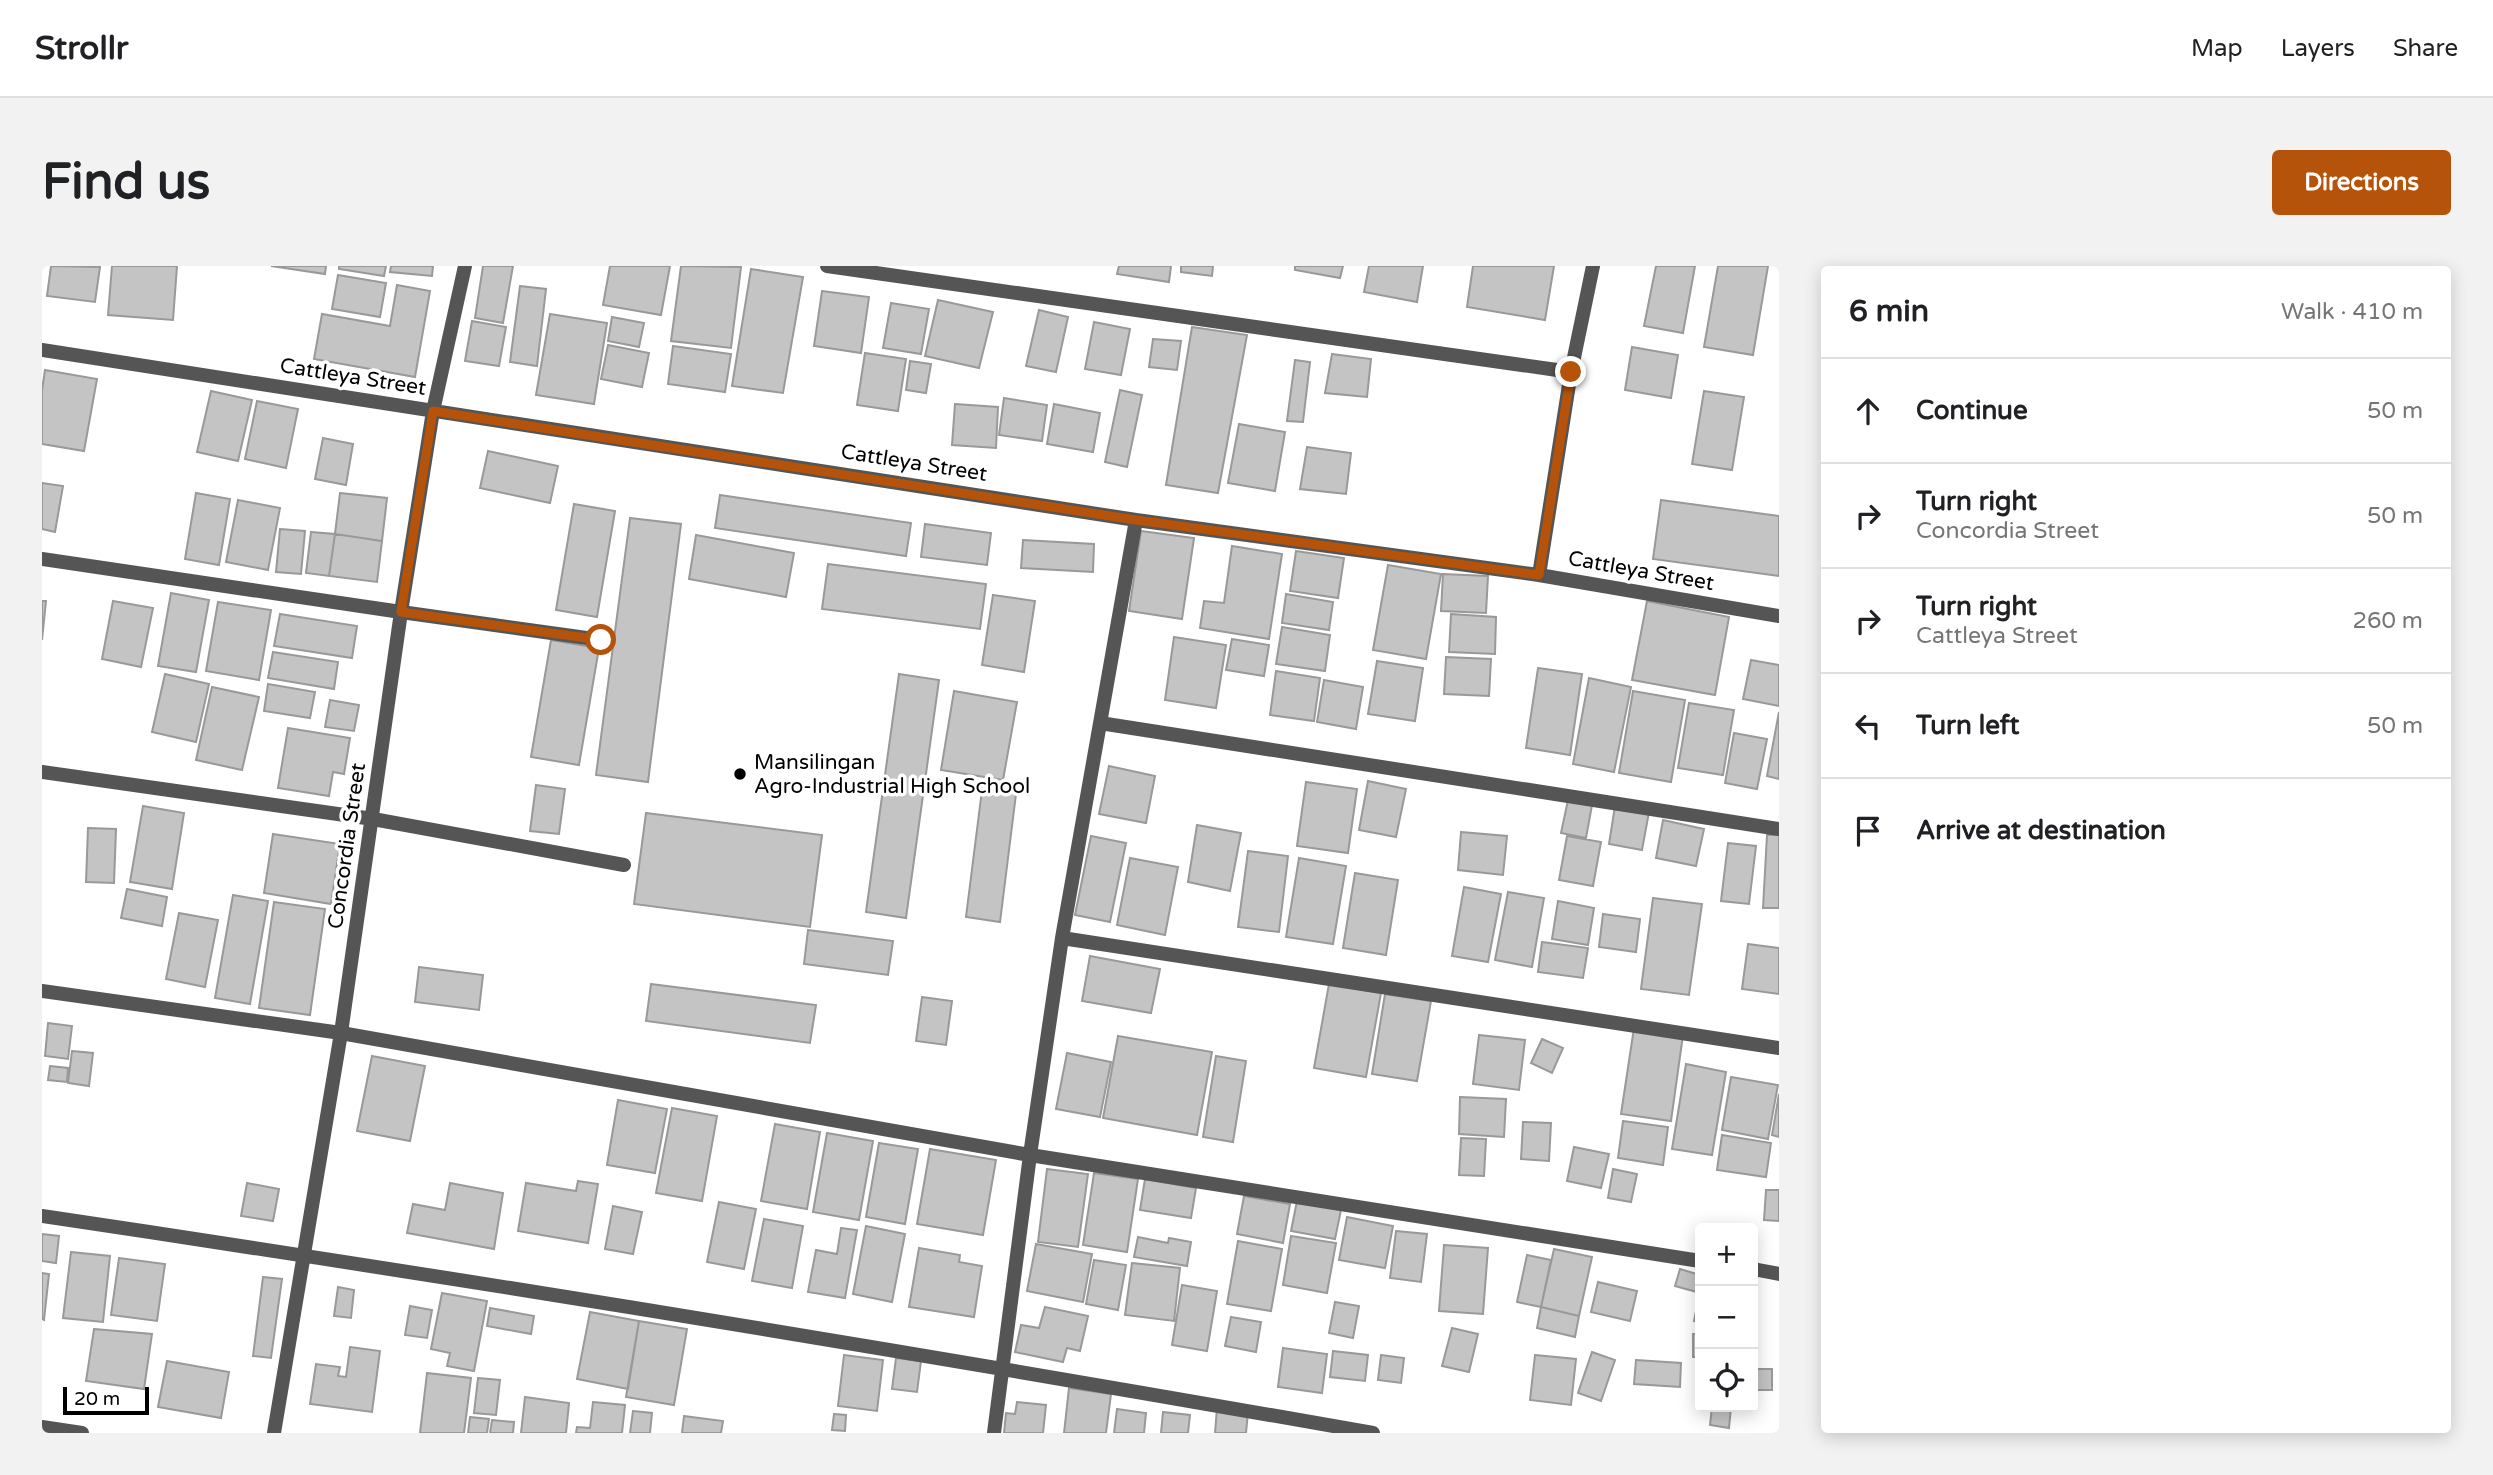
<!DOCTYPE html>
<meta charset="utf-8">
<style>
body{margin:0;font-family:"Varela Round",sans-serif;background:#f2f2f2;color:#202124}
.controls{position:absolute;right:21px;bottom:21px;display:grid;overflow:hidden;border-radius:7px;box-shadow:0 4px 18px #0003}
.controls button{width:63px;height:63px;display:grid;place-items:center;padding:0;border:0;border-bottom:2px solid #e0e0e0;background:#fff;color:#202124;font:35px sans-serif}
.scale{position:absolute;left:21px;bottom:18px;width:86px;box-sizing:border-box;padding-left:7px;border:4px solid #000;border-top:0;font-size:19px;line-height:24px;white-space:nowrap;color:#000;-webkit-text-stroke:5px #fff;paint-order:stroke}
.stop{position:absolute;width:21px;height:21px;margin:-16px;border:5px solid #b45309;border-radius:50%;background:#fff}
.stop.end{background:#b45309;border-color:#fff;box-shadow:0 2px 7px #0008}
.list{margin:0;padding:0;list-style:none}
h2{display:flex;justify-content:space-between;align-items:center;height:91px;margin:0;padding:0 28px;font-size:30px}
h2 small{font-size:23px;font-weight:400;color:#757577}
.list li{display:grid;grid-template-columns:46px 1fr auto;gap:21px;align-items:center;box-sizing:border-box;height:105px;padding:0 28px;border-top:2px solid #e0e0e0}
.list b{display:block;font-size:26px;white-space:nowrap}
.list p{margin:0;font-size:23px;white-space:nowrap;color:#757577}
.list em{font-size:23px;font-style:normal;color:#757577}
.icon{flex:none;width:38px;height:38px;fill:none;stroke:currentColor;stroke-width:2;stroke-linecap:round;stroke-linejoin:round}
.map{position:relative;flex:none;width:1737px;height:1167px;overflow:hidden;border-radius:7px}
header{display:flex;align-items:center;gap:42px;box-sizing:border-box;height:98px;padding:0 35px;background:#fff;border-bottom:2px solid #e0e0e0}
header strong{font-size:33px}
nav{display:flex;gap:38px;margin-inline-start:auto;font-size:24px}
.intro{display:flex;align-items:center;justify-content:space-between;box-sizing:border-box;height:168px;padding:0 42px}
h1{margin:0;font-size:49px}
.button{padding:18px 32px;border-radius:7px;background:#b45309;color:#fff;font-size:24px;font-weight:700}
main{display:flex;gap:42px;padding:0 42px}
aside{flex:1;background:#fff;border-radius:7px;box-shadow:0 4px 18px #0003}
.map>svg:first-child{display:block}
</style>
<header>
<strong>Strollr</strong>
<nav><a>Map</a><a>Layers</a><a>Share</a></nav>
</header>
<div class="intro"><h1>Find us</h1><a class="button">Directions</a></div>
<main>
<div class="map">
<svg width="1737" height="1167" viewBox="0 0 1737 1167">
<rect width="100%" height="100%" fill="#fff"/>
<path fill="#c4c4c4" stroke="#999" stroke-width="2" d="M9,0L58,1L53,36L5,30Z
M70,0H135L131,54L66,49Z
M229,0H284L283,8Z
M297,0H344L342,10L297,3Z
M349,0H391L390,10L348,6Z
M441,0H471L461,57L433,52Z
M568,0H628L619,49L561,39Z
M639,0L699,1L689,82L629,75Z
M1077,0H1129L1127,16L1075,8Z
M1139,0H1171L1170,10L1139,6Z
M1253,0H1301L1298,12L1253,4Z
M1327,0H1381L1375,36L1322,26Z
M1431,0H1512L1503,54L1425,41Z
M1614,0H1653L1641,67L1602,60Z
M1676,0H1726L1711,89L1662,81Z
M709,3L761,11L741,127L690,120Z
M296,9L344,17L338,51L290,43Z
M355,19L388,25L373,111L272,93L280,48L348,60Z
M478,20L504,23L495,100L468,96Z
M780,25L827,31L819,87L772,80Z
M896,34L951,46L937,102L883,90Z
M849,37L887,43L879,88L841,82Z
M997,44L1026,51L1014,106L984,100Z
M508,48L565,57L552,138L494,129Z
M570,51L602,57L597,81L566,75Z
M430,55L464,61L457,100L423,95Z
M1052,56L1088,63L1079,109L1043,103Z
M1150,61L1205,69L1176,227L1124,219Z
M1111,73L1139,75L1135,104L1107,101Z
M566,79L607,87L600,121L559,113Z
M631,80L689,88L683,126L626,118Z
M1590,81L1636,89L1629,132L1583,124Z
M823,87L864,93L856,145L815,139Z
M1290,88L1329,93L1325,131L1283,127Z
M1253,94L1268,96L1261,156L1245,155Z
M868,95L889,98L884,127L864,124Z
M3,104L55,113L42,185L0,178V124Z
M1078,124L1100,129L1085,201L1063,196Z
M169,125L210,134L196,195L155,186Z
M1662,125L1702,131L1690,204L1650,198Z
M962,132L1005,139L1000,175L957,169Z
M215,135L256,143L244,202L203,193Z
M913,138L956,141L954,182L910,179Z
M1012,138L1058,147L1051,186L1005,178Z
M1197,158L1243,166L1233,225L1186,217Z
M281,172L311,178L304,219L273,213Z
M1265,181L1309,187L1304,228L1258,223Z
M446,185L516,200L508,237L438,222Z
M0,217L21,220L13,266L0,263Z
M154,227L188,233L177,299L143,293Z
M298,227L345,232L340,275L293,268Z
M678,229L869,257L864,290L673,262Z
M196,234L238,242L226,304L184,296Z
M1619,234L1737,250V310L1611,293Z
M532,238L573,245L555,351L514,344Z
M588,252L639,258L606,516L554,509Z
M883,258L949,267L945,299L879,291Z
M238,263L263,265L259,308L234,306Z
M1099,265L1152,272L1140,353L1087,345Z
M269,266L293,268L287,310L264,307Z
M293,268L340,275L335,316L287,310Z
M654,269L752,287L744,331L647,313Z
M981,274L1052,278L1051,306L979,302Z
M1190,280L1240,288L1227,373L1158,362L1162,335L1182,337Z
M1254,285L1302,292L1296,332L1248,325Z
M786,298L944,318L938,363L780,343Z
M1346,299L1399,308L1384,393L1331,384Z
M1401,308L1446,310L1444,347L1399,345Z
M129,327L167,334L154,406L116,400Z
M1244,328L1291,336L1287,364L1240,357Z
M951,329L993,335L982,406L940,399Z
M0,335H4L0,374Z
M71,335L111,342L99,401L60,393Z
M1605,335L1687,351L1673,429L1590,414Z
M176,336L229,344L217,414L164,405Z
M238,348L315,360L310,392L232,380Z
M1409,348L1454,351L1453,388L1407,386Z
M1240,361L1288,369L1283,405L1234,398Z
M1132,371L1184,379L1174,442L1123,434Z
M1190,373L1227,379L1222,410L1184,404Z
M509,374L557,382L537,499L489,491Z
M231,386L296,396L292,423L226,412Z
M1404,391L1449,393L1447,430L1402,428Z
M1709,394L1737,399V440L1701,433Z
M1335,395L1381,402L1373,455L1326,448Z
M1496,402L1540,408L1528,489L1484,482Z
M1234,405L1278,412L1272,455L1228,449Z
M123,408L167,418L154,476L110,466Z
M857,408L897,414L864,652L824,646Z
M1547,412L1589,421L1572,506L1531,498Z
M1282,414L1321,421L1314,463L1275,456Z
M226,418L273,426L268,452L222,445Z
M170,421L217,431L200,504L154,494Z
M912,425L975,436L961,514L899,504Z
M1591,425L1643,434L1629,516L1577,507Z
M288,434L317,439L312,465L283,461Z
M1647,437L1692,444L1681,509L1636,502Z
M1737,446V513L1725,510Z
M246,462L308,472L302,508L291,506L287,530L236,522Z
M1692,467L1725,473L1715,523L1683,517Z
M1067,500L1113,510L1104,557L1057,548Z
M1326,515L1364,523L1354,571L1317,564Z
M941,516L975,520L958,656L924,651Z
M1264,516L1315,523L1306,587L1255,580Z
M494,519L523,523L517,568L488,565Z
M1526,534L1550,539L1544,572L1519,567Z
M101,540L142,547L130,623L88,616Z
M1573,540L1607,546L1600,584L1567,578Z
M604,547L780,569L768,661L592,638Z
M1621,554L1662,563L1654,600L1614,592Z
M1155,559L1199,567L1188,625L1146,616Z
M46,562L74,563L72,617L44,616Z
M1419,566L1465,570L1461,609L1416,604Z
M231,568L298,578L289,638L222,627Z
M1725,569H1737V642H1721Z
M1049,570L1084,577L1068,656L1033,649Z
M1525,570L1559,576L1551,620L1517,614Z
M1686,577L1714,580L1707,638L1679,635Z
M1206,585L1246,590L1237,666L1196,661Z
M1088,592L1136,601L1123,669L1075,659Z
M1257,592L1304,600L1291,678L1244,671Z
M1313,607L1356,614L1344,689L1301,682Z
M1422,621L1459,628L1446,696L1410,690Z
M85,623L125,631L120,660L79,652Z
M1466,626L1502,632L1490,701L1453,694Z
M191,629L226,635L208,738L173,732Z
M1611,632L1660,638L1647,729L1599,723Z
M1516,635L1552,642L1546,679L1510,673Z
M232,636L283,643L268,749L217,742Z
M137,647L176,654L163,721L124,713Z
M1561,648L1598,653L1594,686L1557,681Z
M766,664L851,675L846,709L762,698Z
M1500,676L1546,682L1541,712L1496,706Z
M1706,678L1737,682V728L1700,723Z
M1048,690L1118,703L1109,747L1040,735Z
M377,701L441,709L437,744L373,736Z
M609,718L774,739L768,777L604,755Z
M1287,718L1339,727L1324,811L1272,802Z
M1343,728L1389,735L1375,815L1330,808Z
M880,731L910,735L904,779L874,775Z
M6,757L30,760L26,793L3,790Z
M1592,762L1641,769L1629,855L1579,848Z
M1437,769L1483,774L1477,824L1431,818Z
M1076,770L1170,786L1155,869L1061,852Z
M1500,773L1521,782L1510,807L1489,797Z
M30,785L51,787L47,820L26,817Z
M1025,787L1069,796L1058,851L1014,843Z
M330,790L383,800L368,875L315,865Z
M1174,790L1204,795L1191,876L1161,871Z
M1644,798L1684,806L1670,889L1630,883Z
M8,800L26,802L25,816L6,814Z
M1689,811L1736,819L1726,873L1680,864Z
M1737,828V871L1730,869Z
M1418,831L1464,833L1462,871L1417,868Z
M576,834L625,843L613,907L565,899Z
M630,842L675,850L660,935L614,927Z
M1581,855L1626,861L1621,899L1576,892Z
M1481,856L1509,857L1507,895L1479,893Z
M733,858L778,866L765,943L719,935Z
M785,867L831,875L817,954L771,946Z
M1680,869L1729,877L1724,911L1675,904Z
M1419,872L1444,873L1442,910L1417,909Z
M837,877L876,883L863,958L824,951Z
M1532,881L1567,888L1559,922L1525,915Z
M888,883L954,894L941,969L875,958Z
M1005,903L1046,908L1036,981L996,976Z
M1571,903L1595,908L1589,936L1566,932Z
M1052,907L1096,913L1085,986L1041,979Z
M1103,913L1154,922L1149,952L1098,944Z
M536,915L556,918L546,977L476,965L484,917L534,925Z
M205,917L237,923L231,955L199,950Z
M408,917L461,927L452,983L365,967L371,938L403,944Z
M1724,924H1737V955L1722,954Z
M1202,930L1248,938L1241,977L1195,968Z
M1255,935L1299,944L1293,973L1249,965Z
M677,936L714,943L702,1003L665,996Z
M571,940L600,946L591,988L563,983Z
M1305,951L1351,960L1343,1002L1297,994Z
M722,953L761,960L750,1022L710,1015Z
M824,960L863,968L850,1036L811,1028Z
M799,962L815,964L803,1032L766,1026L774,984L795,988Z
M1354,965L1385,968L1379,1016L1348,1012Z
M0,968L17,970L14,997L0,995Z
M1249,970L1294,977L1285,1027L1241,1019Z
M1096,971L1126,977L1127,972L1149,976L1145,1000L1092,991Z
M1196,975L1240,983L1229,1045L1185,1038Z
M994,978L1050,988L1041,1036L985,1025Z
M1402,979L1446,982L1441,1048L1397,1045Z
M877,982L918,989L917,996L940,1000L932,1051L867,1041Z
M1512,983L1550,991L1537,1050L1499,1041Z
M29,986L68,990L61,1056L21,1052Z
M1485,989L1509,994L1499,1041L1475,1036Z
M77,992L123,998L115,1055L69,1049Z
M1052,994L1084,999L1076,1044L1044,1038Z
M1090,997L1138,1002L1132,1055L1083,1049Z
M1638,1003L1658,1009V1027L1633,1020Z
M0,1007L7,1008L2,1054L0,1053Z
M221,1011L240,1013L229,1092L211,1090Z
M1556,1016L1595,1025L1588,1055L1549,1046Z
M1140,1019L1175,1025L1165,1085L1130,1079Z
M296,1021L312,1024L309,1052L292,1050Z
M1658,1025V1057L1652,1055Z
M400,1027L445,1035L432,1105L405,1100L408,1087L389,1083Z
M1293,1036L1317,1040L1311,1072L1287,1067Z
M368,1040L390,1044L385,1072L363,1069Z
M1003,1041L1046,1050L1038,1085L1025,1082L1021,1096L973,1086L979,1059L997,1062Z
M1499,1041L1537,1050L1533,1071L1495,1062Z
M448,1042L492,1050L489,1068L445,1060Z
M548,1046L597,1055L586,1123L535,1113Z
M1189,1051L1219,1056L1214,1086L1183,1080Z
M597,1055L645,1063L632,1139L584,1131Z
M1410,1062L1436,1068L1427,1106L1400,1100Z
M52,1063L110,1068L102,1123L44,1115Z
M1651,1068H1658V1091H1651Z
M308,1081L338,1085L330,1146L268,1138L274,1098L298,1101L296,1110L304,1111Z
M1241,1082L1285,1088L1280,1127L1236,1121Z
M1291,1085L1326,1089L1323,1115L1288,1111Z
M1550,1086L1573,1094L1559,1135L1536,1127Z
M802,1089L841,1094L835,1145L796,1140Z
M1339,1089L1362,1092L1359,1117L1336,1114Z
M1493,1089L1534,1093L1529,1139L1488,1134Z
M854,1092L879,1095L875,1126L850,1123Z
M1594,1094L1639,1097L1638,1121L1592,1118Z
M125,1095L187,1106L179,1152L116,1141Z
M1711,1103H1730V1124H1711Z
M385,1107L429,1112L422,1167H378Z
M436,1112L458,1114L454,1149L432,1147Z
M1027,1122L1069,1128L1064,1167H1022Z
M483,1131L527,1137L524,1167H479Z
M551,1136L583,1139L580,1167H534L535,1161L548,1162Z
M975,1136L1004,1139L1001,1167H962L964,1147L973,1148Z
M1670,1141H1689L1687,1162L1668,1159Z
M1175,1142L1206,1146L1204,1167H1173Z
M1075,1143L1104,1147L1102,1167H1072Z
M591,1145L610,1147L608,1167H588Z
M1121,1146L1148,1149L1146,1167H1119Z
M792,1148L804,1149L803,1165L790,1164Z
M642,1150L681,1155L679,1167H640Z
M428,1151L447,1153L445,1167H426Z
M450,1154L472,1156L471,1167H448Z"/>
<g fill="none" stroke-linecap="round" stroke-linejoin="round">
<path stroke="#555" stroke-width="14" d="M359,346L559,374
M331,553L582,599"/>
<path stroke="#555" stroke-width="14" d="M785,0L1529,106
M0,84L1094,254L1497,309L1737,350
M0,293L359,346
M1497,309L1529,106L1551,0
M1058,457L1737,563
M0,506L331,553
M1020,672L1737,782
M0,725L299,767L988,889L1658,995
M0,950C445,1016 888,1089 1331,1167
M1711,1003L1737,1008
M0,1161L40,1167
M232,1167L299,767L359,346L391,145L423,0
M952,1167L988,889L1020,672L1094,254"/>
</g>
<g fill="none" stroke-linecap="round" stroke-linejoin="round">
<path stroke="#b45309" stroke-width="9" d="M559,374L359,346L391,145L1094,254L1497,309L1529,106"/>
</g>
<circle fill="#000" stroke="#fff" stroke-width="2.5" cx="698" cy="508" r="7"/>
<g text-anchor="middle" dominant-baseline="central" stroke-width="7" stroke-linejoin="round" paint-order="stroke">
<g font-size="21" fill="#000" stroke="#fff">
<text transform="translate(311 111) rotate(9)">Cattleya Street</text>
<text transform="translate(872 197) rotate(9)">Cattleya Street</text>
<text transform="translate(1599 305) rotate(10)">Cattleya Street</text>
<text transform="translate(305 580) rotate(-82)">Concordia Street</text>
</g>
<g font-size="21" fill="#000" stroke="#fff" text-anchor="start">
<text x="712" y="496">Mansilingan<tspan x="712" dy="24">Agro-Industrial High School</tspan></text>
</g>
</g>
</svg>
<div class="controls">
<button>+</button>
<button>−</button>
<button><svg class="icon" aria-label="locate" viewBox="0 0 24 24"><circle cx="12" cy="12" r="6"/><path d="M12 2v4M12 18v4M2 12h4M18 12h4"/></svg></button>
</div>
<div class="scale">20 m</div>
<div class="stop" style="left:559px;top:374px"></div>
<div class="stop end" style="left:1529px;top:106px"></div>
</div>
<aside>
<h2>6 min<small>Walk · 410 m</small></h2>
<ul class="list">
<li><svg class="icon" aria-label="ahead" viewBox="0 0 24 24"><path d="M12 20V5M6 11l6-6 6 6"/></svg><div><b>Continue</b></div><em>50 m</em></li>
<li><svg class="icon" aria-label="right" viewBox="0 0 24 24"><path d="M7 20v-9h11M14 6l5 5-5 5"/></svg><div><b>Turn right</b><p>Concordia Street</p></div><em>50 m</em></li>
<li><svg class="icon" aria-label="right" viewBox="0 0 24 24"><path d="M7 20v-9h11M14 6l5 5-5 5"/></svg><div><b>Turn right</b><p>Cattleya Street</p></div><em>260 m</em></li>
<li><svg class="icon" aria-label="left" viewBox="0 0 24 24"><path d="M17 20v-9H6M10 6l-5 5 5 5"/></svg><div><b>Turn left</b></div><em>50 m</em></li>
<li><svg class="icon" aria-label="arrive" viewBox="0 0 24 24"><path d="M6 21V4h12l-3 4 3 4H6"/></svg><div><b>Arrive at destination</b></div></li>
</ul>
</aside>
</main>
